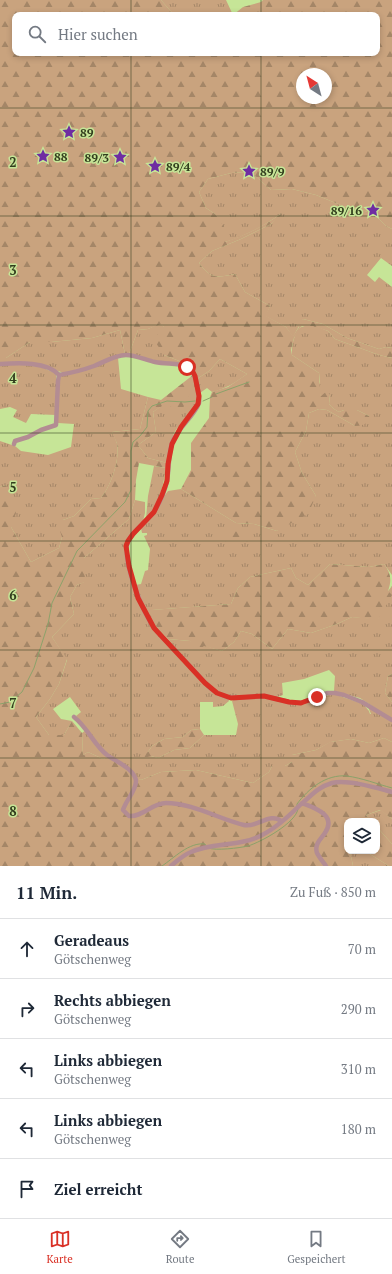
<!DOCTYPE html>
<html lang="de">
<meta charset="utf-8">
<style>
body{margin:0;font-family:"PT Serif",serif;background:#f2f2f3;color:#1f2937}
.controls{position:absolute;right:12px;bottom:12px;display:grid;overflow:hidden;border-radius:8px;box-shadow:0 2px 6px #0003}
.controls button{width:36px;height:36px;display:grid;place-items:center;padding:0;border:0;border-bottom:1px solid #e0e1e3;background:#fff;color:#1f2937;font:20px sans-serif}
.compass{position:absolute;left:296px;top:68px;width:36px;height:36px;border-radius:50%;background:#fff;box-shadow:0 2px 6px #0003;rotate:324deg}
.stop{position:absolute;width:12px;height:12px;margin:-9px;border:3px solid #d93025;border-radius:50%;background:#fff}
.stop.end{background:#d93025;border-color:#fff;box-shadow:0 1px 4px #0008}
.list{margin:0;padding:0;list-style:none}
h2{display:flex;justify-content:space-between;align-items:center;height:52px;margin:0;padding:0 16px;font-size:17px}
h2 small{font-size:13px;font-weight:400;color:#747a83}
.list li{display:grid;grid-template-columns:26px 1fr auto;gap:12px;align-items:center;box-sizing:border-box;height:60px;padding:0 16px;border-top:1px solid #e0e1e3}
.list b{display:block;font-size:15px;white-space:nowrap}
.list p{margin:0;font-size:13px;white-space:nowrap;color:#747a83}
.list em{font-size:13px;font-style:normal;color:#747a83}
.icon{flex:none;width:22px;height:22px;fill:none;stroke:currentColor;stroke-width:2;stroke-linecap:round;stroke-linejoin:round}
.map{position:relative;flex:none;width:392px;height:866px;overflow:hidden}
.search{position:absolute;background:#fff;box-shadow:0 2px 6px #0003;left:12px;right:12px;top:12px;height:44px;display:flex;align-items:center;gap:10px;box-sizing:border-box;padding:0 14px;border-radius:8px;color:#747a83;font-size:15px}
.sheet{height:352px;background:#fff}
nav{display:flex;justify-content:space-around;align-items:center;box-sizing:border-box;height:56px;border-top:1px solid #e0e1e3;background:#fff;font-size:11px;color:#747a83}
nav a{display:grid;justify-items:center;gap:2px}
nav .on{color:#d93025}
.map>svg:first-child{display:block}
</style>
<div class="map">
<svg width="392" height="866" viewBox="0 0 392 866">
<defs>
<pattern id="grass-tufts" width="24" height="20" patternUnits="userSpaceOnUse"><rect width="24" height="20" fill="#c9a37e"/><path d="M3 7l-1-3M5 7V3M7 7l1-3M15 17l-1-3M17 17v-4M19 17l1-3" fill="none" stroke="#a48667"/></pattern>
<pattern id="forest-firs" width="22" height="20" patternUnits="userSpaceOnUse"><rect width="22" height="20" fill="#c9a37e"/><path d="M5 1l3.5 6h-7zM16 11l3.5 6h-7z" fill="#a48667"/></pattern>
</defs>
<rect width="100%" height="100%" fill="#c6e597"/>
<path fill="url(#grass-tufts)" d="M161,0H226L233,15H174Z
M251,172L271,190L292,189L316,195L343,206L373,213L386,226L392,229V266L381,258L367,275L375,282L379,277L392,287V348L386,347L379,349L347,338L323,324L303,319L293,337L286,327L265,316L270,306L245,292L235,274C216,278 211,279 199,263L212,251L241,239L271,224L282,213C264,226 245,236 225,242L215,214L206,208L199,192L208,179L231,173Z
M161,323L164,327V355L192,366L194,370L188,366L158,361L129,354L138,330L148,329Z
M313,325L328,331L335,339L379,355L392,358V575L384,564L369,567L330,564L308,585L296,578L291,568L250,577L238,588L231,604L152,610L150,620L135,585L141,584L145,571L148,570L150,549L144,536L147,535V533H142L141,528L168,491L181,489L236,523L254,524L277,531L316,496L302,473L295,452L306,431L309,413L319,409L327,410L355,426L369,416L357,410H344L339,412L334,409L329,404L330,395L321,397L318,387L320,382L319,373L292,355C291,348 294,333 300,328C303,325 310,326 313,325Z
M120,330L125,354L80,370L64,373L37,364L0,363V358H6L30,342H51L92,338Z
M118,358L121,389L148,397L140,429L112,432C114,436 116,440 117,444C120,460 111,486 101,498L91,499L74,516L63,520L62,537L59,548L31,562L11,527L6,485L0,487V441L15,446L21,451L48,455L71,447L74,424L58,423V381L61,376Z
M220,359L247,374C236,382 226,389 212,392L207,388L200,393L197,379L209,371Z
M17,364L41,367L55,373L56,375V415L31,414L26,423L13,417L17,410L10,407L0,409V365Z
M195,382C196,387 198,395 197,400C194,413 180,422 174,433C170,443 169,453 167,463L148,458L138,445L156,432L153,412Z
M154,466L166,468C163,487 159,504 146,519L148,496Z
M135,500L145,502V513L143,521L128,538L125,543L124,549L126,560L148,621L178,656L183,663L188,666L208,687L228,698L229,701L223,706L213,707V702H200V729L191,730L183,737L164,739L152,746L148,752L151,756L158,758L174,750L190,748L204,735H236L238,724L232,701L235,699L266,697L303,705L319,697L334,694L363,704L369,711L370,714H371L368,707L392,721V742L384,738L369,743L351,739L331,742L316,750L292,755V762L285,766H272L269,772L253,783L196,770L161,772L141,780L136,778L103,750L77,717L76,716L81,712L70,697L53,709L61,719L72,721L64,735H49L36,717L50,699L59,684L67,660L52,637L74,614L70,597L77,585L84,582V558L129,519Z
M392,586V674L388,676L385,693L392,702V719L360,698L334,691L335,676L329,670L304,679L282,683L283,695L277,697L228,696L215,690L200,676L168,639L190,641L222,651L234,642L241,631L252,634L272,649L288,629L311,633L337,624L352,617L378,619L388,591Z
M86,730L108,757L103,759L88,752L83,755L82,733Z
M381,810L392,819V844L377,827V821H371L366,815Z
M350,851H365L389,866H353Z"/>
<path fill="url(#forest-firs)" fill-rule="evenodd" d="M0,0H161L174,15H15V53H377V15H233L243,7L261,2L263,0H392V229L386,226L373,213L343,206L316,195L292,189L271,190L251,172L231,173L208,179L199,192L206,208L215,214L227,231L225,242C246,235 264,226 282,213L283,214L271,224L241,239L212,251L199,263C211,279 216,278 235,274L245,292L270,306L266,316L286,327L293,336L299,327L298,323L303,319L323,324L347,338L379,349L386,347L392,348V358L379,355L335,339L328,331L313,326H302L300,328L294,338L291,350L292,355L319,373C320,382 319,388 321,396L327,391L330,395L329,404L334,409L339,412L344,410H357L369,416L370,420C366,424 361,426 355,426L327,410L319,409L309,413L306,431L295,452L302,473L316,496L308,514L277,531L254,524L236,523L181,489L191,470V443L209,418L210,397L212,392L228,387L247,374L220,359L209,371L197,379L192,366L164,355L156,343L158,332L164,327L161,324L148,329L138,330L129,354H125L120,330L92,338L51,342H30L6,358H0ZM302,74H326V98H302Z
M193,375L195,382L183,408L162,406L153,412L156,432L138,445L148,458L167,463L166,468L139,463L136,480L135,500L129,519L84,558L85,582L77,585L70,597L74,614L52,637L67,659L59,684L50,699L36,717L49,735H64L72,721L82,733L83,755L88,752L103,759L108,757L120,764L133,776L141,780L161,772L196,770L253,783L269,772L272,766H285L292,762V755L316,750L330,742L351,739L369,743L384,738L392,742V819L380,810L366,815L371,821H347V851H350L353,866H0V487L6,485L16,513L11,527L31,562L59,548L62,537L56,519L63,520L74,516L91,499L101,498C111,486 120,460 117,444C116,440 113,436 112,432L140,429L148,397L161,400Z
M226,530L248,533L252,541L227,543L220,535L221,532Z
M330,564L369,567L384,564C391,573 392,580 388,591L392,595L378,620L352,617L337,624L311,633L288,629L272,649L252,634L241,631L234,642L222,651L204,646L197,651L190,641L168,639L150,620L151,610L231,604L238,588L250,577L291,568L296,578L308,585Z
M392,674V702L385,693L388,676Z
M200,729L204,735L190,748L174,750L158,758L151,756L144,758V754L148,752L152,746L164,739L183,737L191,730Z
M377,827L392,844V866H389L365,851H377Z"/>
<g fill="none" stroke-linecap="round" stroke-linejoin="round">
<path stroke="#8ba26a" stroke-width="1" d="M216,394L249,382
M203,401L212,397
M0,704L10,702L22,692L34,668L48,624L52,603L77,551L125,502L131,490V451L133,442L140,436L147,427L148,411L152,406L167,401L185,402L195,401
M297,806V804C308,789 326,774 347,776C362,778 377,784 392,788
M208,848C216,851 239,848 248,846C261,842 296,823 298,809
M162,866C174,858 189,842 205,844L206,846"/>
<path stroke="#b38c93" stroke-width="4.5" d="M0,364C17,363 47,361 59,375
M59,375C71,373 83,370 94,366C104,362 115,355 126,355C135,355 146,360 155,362C175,366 192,358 197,385C198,390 200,398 199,403C194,417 178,427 172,443C169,453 169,463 168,473C167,486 161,502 153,513C146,522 129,534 127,545C124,566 142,610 154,628L210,688L217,693L227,697L235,698L264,696L289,702L301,703L327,693H335L344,695L362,702L392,720
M14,444L15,441L28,437L41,430L56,425L58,381L59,375
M74,717C88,728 94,745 107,755C115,761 135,769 136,781C136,791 126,800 123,810L129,816C143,817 152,803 166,803C192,803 219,819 244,825C257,828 270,812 281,821
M302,803C315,808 337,815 325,833C321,839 314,844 317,853C319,857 323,862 326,866
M171,866C177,861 183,855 191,852C213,842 240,847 262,835C276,828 289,816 300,805C311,796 318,787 332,783C347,779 377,788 392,792"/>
</g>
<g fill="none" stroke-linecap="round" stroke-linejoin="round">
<path stroke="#d93025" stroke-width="5" d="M187,367L193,372L195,376L199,396L198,404L181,427L172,444L168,464L167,481L162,495L154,512L133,534L128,541L126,546L129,566L138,598L154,628L205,683L217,693L231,698L264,696L289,702L301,703L317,697"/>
</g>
<path fill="none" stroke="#313d1d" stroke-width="1" stroke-opacity="0.55" d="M131,0V15M261,0V15M131,53V866M261,53V866M0,108H392M0,216H392M0,325H392M0,433H392M0,541H392M0,650H392M0,758H392"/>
<defs>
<symbol id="sight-bare" viewBox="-9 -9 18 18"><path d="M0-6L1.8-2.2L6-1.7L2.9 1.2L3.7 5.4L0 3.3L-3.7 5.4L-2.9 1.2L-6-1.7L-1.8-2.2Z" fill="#6f2da2" stroke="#c6e597" stroke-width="2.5" paint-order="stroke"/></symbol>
</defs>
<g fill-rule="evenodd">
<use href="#sight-bare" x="59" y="122" width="20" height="20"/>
<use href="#sight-bare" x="33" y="146" width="20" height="20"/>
<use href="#sight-bare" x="110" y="147" width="20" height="20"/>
<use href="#sight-bare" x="145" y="156" width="20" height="20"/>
<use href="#sight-bare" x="239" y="161" width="20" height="20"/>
<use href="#sight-bare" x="363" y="200" width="20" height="20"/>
</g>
<g text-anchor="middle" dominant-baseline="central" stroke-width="3" stroke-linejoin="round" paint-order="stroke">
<g font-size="12" font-weight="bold" fill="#313d1d" stroke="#c6e597" text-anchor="start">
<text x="80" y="132">89</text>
<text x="54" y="156">88</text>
<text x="109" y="157" text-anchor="end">89/3</text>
<text x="166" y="166">89/4</text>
<text x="260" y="171">89/9</text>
<text x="362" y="210" text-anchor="end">89/16</text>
</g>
</g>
<g font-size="13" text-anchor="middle" font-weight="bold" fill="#313d1d" stroke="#c6e597" stroke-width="3" stroke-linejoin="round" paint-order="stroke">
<text x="13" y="167">2</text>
<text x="13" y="275">3</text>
<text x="13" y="383">4</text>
<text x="13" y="492">5</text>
<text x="13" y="600">6</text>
<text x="13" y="708">7</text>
<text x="13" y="816">8</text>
</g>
</svg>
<div class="controls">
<button><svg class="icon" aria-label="layers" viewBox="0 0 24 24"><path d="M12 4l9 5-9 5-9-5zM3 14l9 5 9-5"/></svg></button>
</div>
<svg class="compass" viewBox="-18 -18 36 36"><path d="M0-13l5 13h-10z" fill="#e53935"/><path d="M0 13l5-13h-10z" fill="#747a83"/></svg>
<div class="stop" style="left:187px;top:367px"></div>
<div class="stop end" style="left:317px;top:697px"></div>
<div class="search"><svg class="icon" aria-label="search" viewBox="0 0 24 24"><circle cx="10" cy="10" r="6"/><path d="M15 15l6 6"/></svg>Hier suchen</div>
</div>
<section class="sheet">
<h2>11 Min.<small>Zu Fuß · 850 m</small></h2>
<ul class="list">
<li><svg class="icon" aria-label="ahead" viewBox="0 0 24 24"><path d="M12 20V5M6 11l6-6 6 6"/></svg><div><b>Geradeaus</b><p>Götschenweg</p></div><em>70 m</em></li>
<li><svg class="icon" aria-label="right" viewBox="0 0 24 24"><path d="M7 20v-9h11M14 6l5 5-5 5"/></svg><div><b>Rechts abbiegen</b><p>Götschenweg</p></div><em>290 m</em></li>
<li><svg class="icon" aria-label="left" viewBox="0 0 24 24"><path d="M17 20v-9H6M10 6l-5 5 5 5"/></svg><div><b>Links abbiegen</b><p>Götschenweg</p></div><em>310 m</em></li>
<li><svg class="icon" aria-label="left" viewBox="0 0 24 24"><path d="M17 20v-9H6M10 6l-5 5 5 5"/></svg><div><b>Links abbiegen</b><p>Götschenweg</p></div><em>180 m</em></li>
<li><svg class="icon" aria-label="arrive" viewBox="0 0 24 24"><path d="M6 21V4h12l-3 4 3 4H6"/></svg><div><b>Ziel erreicht</b></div></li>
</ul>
</section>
<nav>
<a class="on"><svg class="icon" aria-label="map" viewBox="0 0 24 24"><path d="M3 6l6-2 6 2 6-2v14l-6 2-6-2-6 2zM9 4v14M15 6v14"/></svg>Karte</a>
<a><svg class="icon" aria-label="directions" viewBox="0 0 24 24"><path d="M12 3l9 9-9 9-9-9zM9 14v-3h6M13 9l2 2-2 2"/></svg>Route</a>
<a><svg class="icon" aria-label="saved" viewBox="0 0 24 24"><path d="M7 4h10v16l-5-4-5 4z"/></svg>Gespeichert</a>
</nav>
